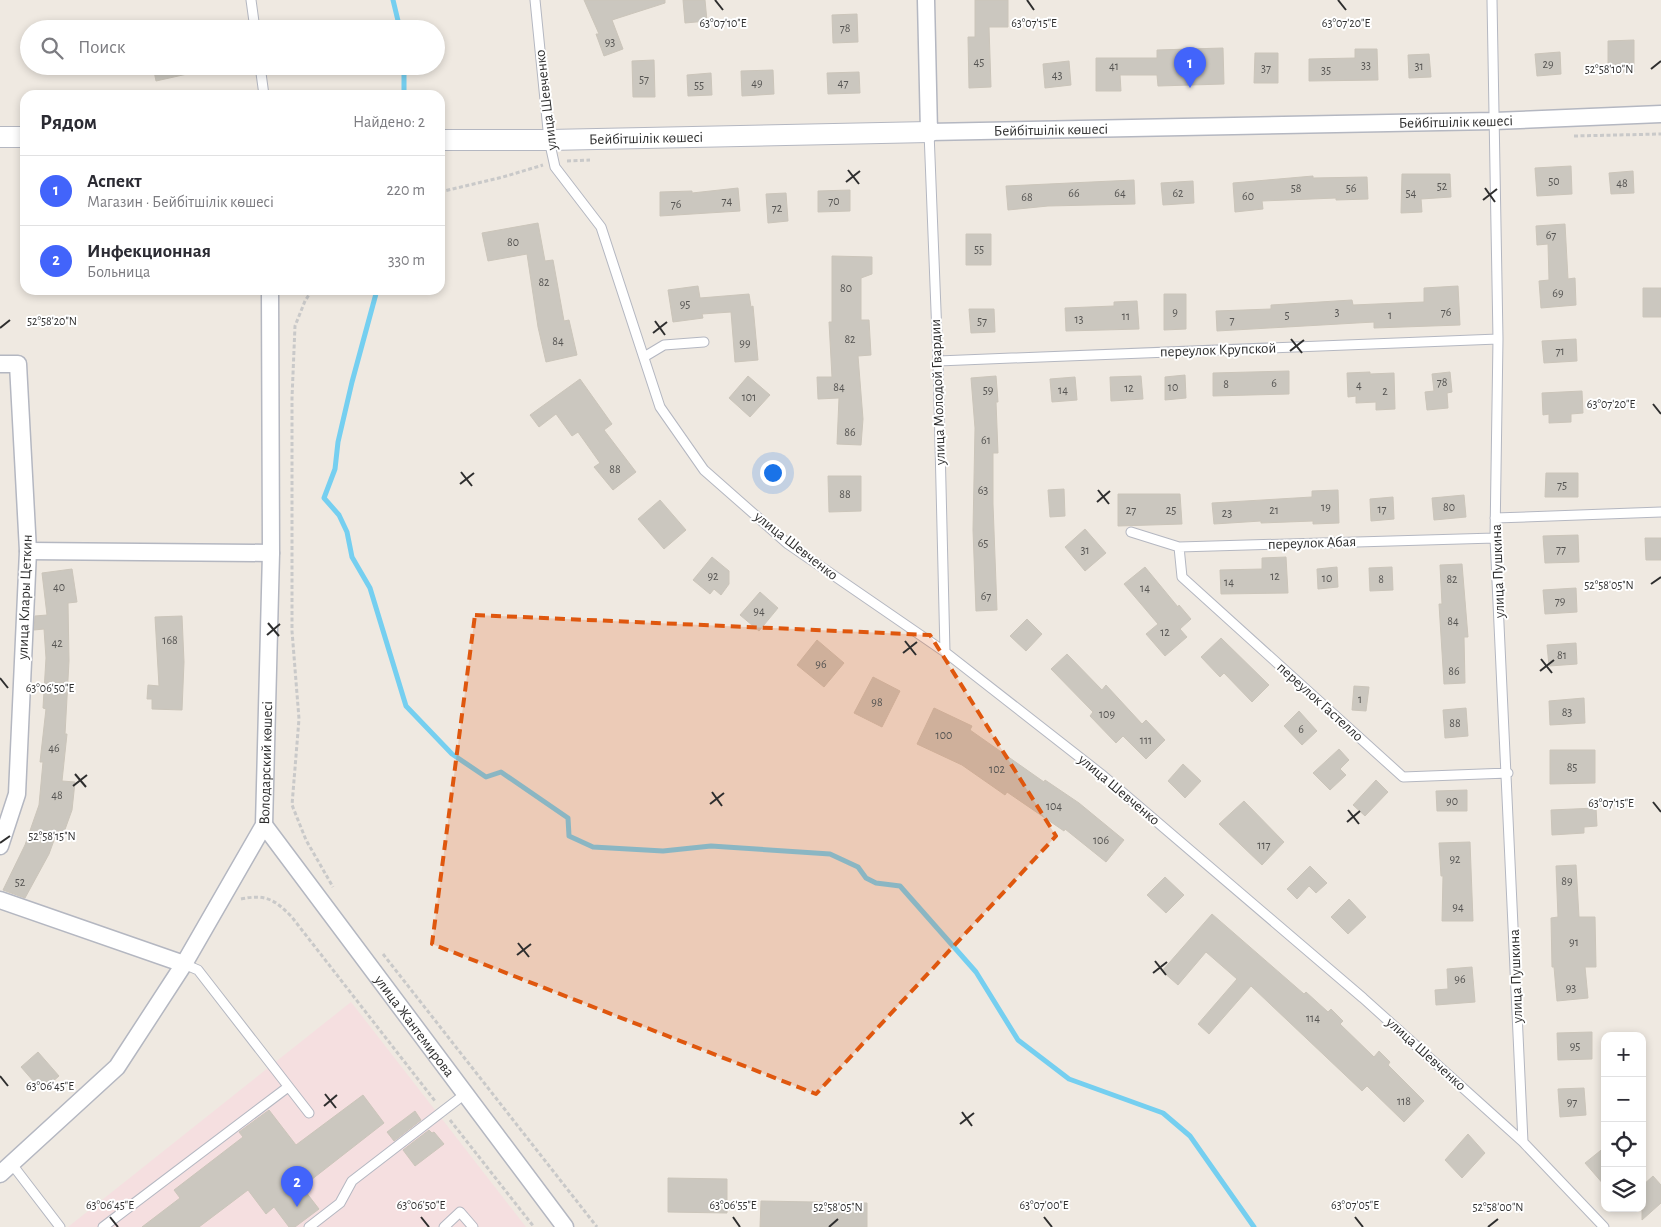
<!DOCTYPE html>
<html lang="ru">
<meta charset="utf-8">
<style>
body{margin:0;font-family:"Alegreya Sans",sans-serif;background:#f7f7f7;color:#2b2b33}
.controls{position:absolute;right:15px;bottom:15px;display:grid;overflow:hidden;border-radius:10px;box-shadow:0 2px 8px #0003}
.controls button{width:45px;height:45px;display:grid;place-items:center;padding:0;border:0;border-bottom:1px solid #e1e1e2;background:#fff;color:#2b2b33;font:25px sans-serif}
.you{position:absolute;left:772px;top:472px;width:18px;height:18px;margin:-12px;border:4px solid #fff;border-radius:50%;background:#1a73e8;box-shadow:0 0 0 8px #1a73e833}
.badge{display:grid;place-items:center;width:32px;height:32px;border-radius:50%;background:#4264fb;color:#fff;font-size:16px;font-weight:700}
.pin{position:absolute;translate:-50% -41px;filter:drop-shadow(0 1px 2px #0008)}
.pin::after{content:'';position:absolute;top:26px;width:18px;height:15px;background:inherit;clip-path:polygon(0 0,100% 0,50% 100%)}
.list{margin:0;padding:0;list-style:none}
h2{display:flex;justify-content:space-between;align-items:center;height:65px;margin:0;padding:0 20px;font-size:21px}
h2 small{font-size:16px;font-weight:400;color:#7c7c81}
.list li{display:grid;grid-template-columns:32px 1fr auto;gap:15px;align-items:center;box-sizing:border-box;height:70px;padding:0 20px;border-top:1px solid #e1e1e2}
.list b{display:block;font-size:19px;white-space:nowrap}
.list p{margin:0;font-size:16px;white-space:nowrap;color:#7c7c81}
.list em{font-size:16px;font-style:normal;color:#7c7c81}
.icon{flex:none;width:28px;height:28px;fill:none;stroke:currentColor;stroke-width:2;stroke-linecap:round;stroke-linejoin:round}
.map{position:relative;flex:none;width:1661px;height:1227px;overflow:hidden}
.search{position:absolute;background:#fff;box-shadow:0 2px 8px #0003;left:20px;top:20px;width:425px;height:55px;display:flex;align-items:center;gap:12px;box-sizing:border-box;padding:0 18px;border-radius:28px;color:#7c7c81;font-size:19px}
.panel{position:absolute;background:#fff;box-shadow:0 2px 8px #0003;left:20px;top:90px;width:425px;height:205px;border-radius:15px}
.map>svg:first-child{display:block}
</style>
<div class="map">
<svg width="1661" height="1227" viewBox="0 0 1661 1227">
<rect width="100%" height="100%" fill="#efe9e1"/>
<path fill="#f5dfe0" d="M351,1002L526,1227H68Z"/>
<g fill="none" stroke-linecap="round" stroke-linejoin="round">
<path stroke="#75cff0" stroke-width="5" d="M393,0L400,29
M404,95V66
M377,290L352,382L338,442L335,469L324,498L339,515L347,532L352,557L370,588L406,706L452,754L486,777L501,772L568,818L569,836L593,847L663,851L711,846L830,854L858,867L866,878L876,883L900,886L976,972L1018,1040L1069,1079L1163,1113L1190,1136L1254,1227"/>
</g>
<path fill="#cbc7bf" stroke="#cbc5ba" d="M584,0H665V3L612,20L623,49L604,56L596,34H599Z
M683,0H705L707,21L685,23Z
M975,0H1008V27H989L991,87L969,88L968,37H975Z
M857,14L858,42L833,43L832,15Z
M1634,40V72H1608V41Z
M1223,48L1224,84L1158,86L1157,75H1120L1121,91H1096V58H1157V50Z
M1355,49H1377L1378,80L1309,81V59L1355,58Z
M1560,52L1561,74L1537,76L1535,54Z
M1255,53H1278V83H1254Z
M1429,54L1431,77L1409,78L1408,55Z
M654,60L655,97H633L632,61Z
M1069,61L1071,85L1045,88L1043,64Z
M153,66H195L196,72L156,81Z
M773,70L774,94L742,96L741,71Z
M859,72L860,93L828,94L827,73Z
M711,73L712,95L688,96L687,75Z
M1571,166L1572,194L1537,196L1535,168Z
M1633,171L1634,193L1611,194L1609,173Z
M1402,174H1450L1451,197L1421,199L1422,212L1401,213Z
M1313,176V178L1367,177L1368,199L1336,200V198L1262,201L1263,209L1235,212L1233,183Z
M1134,180L1135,204L1048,206L1008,210L1006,186Z
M1193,181L1194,203L1163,205L1161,183Z
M738,188L740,211L660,216V192L692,191V193Z
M850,190V211L818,212V191Z
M786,193L788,221L768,223L766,194Z
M538,223L545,261L553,260L564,321L569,320L577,355L546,362L538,327L527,254L488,261L482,233Z
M1565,224L1568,279L1575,278L1576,305L1541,308L1539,281L1549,280L1548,244L1537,245L1536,226Z
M966,234H991V265H966Z
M832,256L872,257V274L861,278V320H869L871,355L858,356L863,419L861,445L837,444L839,398L818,399L817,377H832L829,322H832Z
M698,286L700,298L749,294L751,307L753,306L758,360L735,362L731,312L702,314L703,318L673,322L668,290Z
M1458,286L1460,325L1374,328V322L1217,331L1216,311L1271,309V305L1352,300L1353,305L1424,302V288Z
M1643,288H1661V317H1643Z
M1164,294H1186V329L1164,330Z
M1137,301L1139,329L1066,331L1065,308L1114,306V302Z
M969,309H994L995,332L971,333Z
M1576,339L1577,361L1544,363L1542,341Z
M1289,371V394L1213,396V373Z
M1370,372V374L1394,373L1395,409L1376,410V402L1356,403V396L1348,397L1347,373Z
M1450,372L1452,392L1447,393L1448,408L1427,410L1425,392L1434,391L1432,374Z
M1185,375L1186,398L1165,400V377Z
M748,376L770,395L750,417L729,398Z
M996,376L998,402H996L998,453H993V504L997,610L976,611L973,530L975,428L971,378Z
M1141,376L1143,399L1111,401L1110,377Z
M1075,377L1077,400L1052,402L1050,379Z
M580,379L612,424L604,430L636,472L613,490L594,467L600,463L578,432L572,436L556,414L539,427L530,415Z
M1582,391L1583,413L1571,414V422L1549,423V414L1543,415L1542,393Z
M1546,473H1578V497H1545Z
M828,476H861V511L829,512Z
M1064,489L1065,516L1050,517L1048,490Z
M1338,490L1339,523L1313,524V521L1261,523V521L1214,524L1212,503L1312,497V491Z
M1118,494H1180L1182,524L1118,526Z
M1464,495L1466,517L1434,520L1432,498Z
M1393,497L1394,519L1371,521L1370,499Z
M660,500L686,530L664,549L638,519Z
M1085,529L1106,553L1085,571L1065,547Z
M1578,535L1579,562L1545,563L1543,536Z
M1645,538H1661V560H1646Z
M712,557L729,571V584L721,595L714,589L710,594L693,580Z
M1286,557L1288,593L1221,594L1220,570L1262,569V558Z
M1462,564L1468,637H1464L1465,683L1444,684L1439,604H1442L1440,565Z
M1145,567L1178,607L1179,605L1191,619L1180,629L1187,637L1165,656L1146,634L1158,624L1124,584Z
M1337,567L1338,587L1318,589L1317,569Z
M1392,567L1393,590L1370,591L1369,568Z
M72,569L77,602L68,603L69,661L65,734H67L62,781L75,782L72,810L63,835L57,832L49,854L25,898L3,890L25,845L39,805L43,762H40L46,709L43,708L46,658L44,629L34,630L35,616L47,615L42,573Z
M1576,588L1577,612L1545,614L1543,590Z
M760,592L778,608L759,631L740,615Z
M182,616L184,662L182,710L152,709V699H147L148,685L159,686L155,617Z
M1027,619L1042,634L1026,651L1010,636Z
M1221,638L1269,685L1252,702L1224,673L1220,677L1201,657Z
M817,640L844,663L824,687L797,665Z
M1576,643L1577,664L1549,666L1547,645Z
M1067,654L1102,690L1106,685L1142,724L1146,720L1165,740L1146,759L1123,736L1116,743L1090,716L1093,712L1051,669Z
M873,677L900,691L882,727L854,713Z
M1354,686L1369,687L1366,711L1352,710Z
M1584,698L1585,723L1550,725L1549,701Z
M934,708L972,726L970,730L1044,782L1045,780L1079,803L1124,840L1106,862L1065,829L1064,831L1007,792L1005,795L962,765L917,744Z
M1466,708L1468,736L1445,738L1443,710Z
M1299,711L1317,731L1302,745L1284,726Z
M1339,749L1349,760L1340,769L1346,775L1330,790L1313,773Z
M1550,750H1595V783L1550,784Z
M1183,764L1201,781L1185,798L1168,781Z
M1376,780L1388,792L1365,816L1353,805Z
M1467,790V811H1437L1436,791Z
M1244,801L1284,842L1262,865L1219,824Z
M1596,808L1597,826L1584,827V833L1552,835L1551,810Z
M1470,842L1473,921H1442L1443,876H1441L1439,843Z
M1576,865L1579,917H1595L1596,967H1585L1588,998L1557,1001L1554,967H1552L1551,918L1558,917L1556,866Z
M1310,866L1327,883L1316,893L1309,886L1297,899L1287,889Z
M1165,877L1184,895L1166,913L1147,895Z
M1349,899L1366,917L1348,934L1331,917Z
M1212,914L1304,994L1306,992L1328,1012L1331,1009L1343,1021L1340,1024L1374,1057L1379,1051L1390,1062L1388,1065L1424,1101L1404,1122L1367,1086L1362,1091L1251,986L1209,1034L1198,1024L1237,979L1206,952L1178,985L1162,971Z
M1472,967L1475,1002L1436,1005L1435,990L1448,989L1447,969Z
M1592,1032V1059L1558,1060L1557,1033Z
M38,1052L59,1076L42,1091L21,1067Z
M1584,1088L1586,1115L1560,1117L1558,1089Z
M363,1095L384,1123L302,1187L319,1209L295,1227H289L274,1207L266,1214L248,1190L199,1227H142L180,1198L174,1190L243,1137L239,1132L269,1110L296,1145Z
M415,1111L421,1120L394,1141L387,1132Z
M429,1130L432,1133L434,1132L444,1144L415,1166L403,1150Z
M1468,1134L1485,1153L1462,1178L1445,1160Z
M1605,1147V1186L1585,1163Z
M1653,1176L1661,1185V1203L1642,1220V1186Z
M668,1178L727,1179V1213L668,1212Z
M761,1201L867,1203V1227H760Z"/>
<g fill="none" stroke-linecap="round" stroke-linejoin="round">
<defs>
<path id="service" d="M251,0L255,29
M535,0L549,140L555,167L601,227L660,407L704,470L788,544L945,652L1101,774L1363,998L1523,1142L1604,1227
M1492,0L1498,339L1495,538L1523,1142
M260,66L264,95
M929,132L938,361L945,652
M644,357L664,345L704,342
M938,361L1498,339
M1495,518L1661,512
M1131,532L1179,547L1495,538
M1179,547L1182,577L1403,777L1508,773
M184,964L198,970L309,1113
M11,1163L60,1227
M103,1227L288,1087
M309,1227L340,1203L352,1181L465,1094
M444,1227L460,1212L473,1227"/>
<g id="minor">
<path id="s1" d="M926,0L929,132L1494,121L1661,114"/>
<path d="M0,364H18L28,551L17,794L0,846"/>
<path d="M28,551L271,553"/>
<path id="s2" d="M264,825L565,1227"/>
<path d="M0,900L184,964"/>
<path id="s3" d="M0,1174L117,1067L184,964L264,825L271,553L270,290"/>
</g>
<g id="tertiary">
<path d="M0,137H25"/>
<path id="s4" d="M440,140H549L929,132"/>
</g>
</defs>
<use href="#service" stroke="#b4b7c1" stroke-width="11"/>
<use href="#minor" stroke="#b4b7c1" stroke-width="19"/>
<use href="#tertiary" stroke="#b4b7c1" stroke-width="22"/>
<path stroke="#c9c9c9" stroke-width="3" stroke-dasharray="4 2.5" stroke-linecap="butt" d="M1574,136L1661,134
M567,161L590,160
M440,192L503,177L543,165
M312,290L305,301L295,326L292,398V631L299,719L292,805L306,840L333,887
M241,899C265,894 274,899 291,916L435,1101
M383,954L597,1227
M450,1120L534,1227"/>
<use href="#service" stroke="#fff" stroke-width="9"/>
<use href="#minor" stroke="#fff" stroke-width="16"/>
<use href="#tertiary" stroke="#fff" stroke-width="20"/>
</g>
<path fill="#df570e" fill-opacity="0.2" stroke="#df570e" stroke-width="4" stroke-dasharray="10 6" stroke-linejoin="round" d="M475,615L930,635L1056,836L816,1094L432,944Z"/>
<path fill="none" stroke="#2e2e2e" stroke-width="2" d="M715,0L723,10M1027,0L1034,10M1338,0L1346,10M1651,69L1661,61M848,170L859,184M846,182L860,171M1485,188L1495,202M1483,200L1497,189M655,321L665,335M0,328L10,320M653,333L667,322M1291,339L1302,353M1290,351L1304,340M1653,404L1661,414M461,472L472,486M460,484L474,473M1098,490L1109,504M1097,502L1110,491M1651,584L1661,577M268,623L279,636M267,635L280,624M905,641L916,655M903,653L917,642M1541,659L1552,673M1540,671L1554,660M0,678L8,688M75,774L86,787M73,786L87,775M712,792L722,806M1653,802L1661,812M710,804L724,793M1348,810L1359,824M1347,822L1360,811M0,843L10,836M518,943L529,957M517,955L531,944M1155,961L1166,975M1153,973L1167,962M0,1076L8,1086M325,1094L336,1108M324,1106L337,1095M962,1112L972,1126M960,1124L974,1113M110,1217L118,1227M421,1217L429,1227M733,1217L740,1227M1044,1217L1052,1227M1355,1217L1363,1227M829,1227L838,1219M1488,1227L1498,1219"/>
<g text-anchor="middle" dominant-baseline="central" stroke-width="4" stroke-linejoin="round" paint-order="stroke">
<g font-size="12" fill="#555452">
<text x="845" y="28">78</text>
<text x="610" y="42">93</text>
<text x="979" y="62">45</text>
<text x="1548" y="64">29</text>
<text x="1366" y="65">33</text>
<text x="1114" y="66">41</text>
<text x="1419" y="66">31</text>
<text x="1266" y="68">37</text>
<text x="1326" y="70">35</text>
<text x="1057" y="75">43</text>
<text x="644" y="79">57</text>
<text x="757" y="83">49</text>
<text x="843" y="83">47</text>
<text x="699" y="85">55</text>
<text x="1554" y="181">50</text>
<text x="1622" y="183">48</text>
<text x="1442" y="186">52</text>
<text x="1296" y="188">58</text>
<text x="1351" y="188">56</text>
<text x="1074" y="193">66</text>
<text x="1120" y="193">64</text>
<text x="1178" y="193">62</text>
<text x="1411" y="193">54</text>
<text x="1248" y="196">60</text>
<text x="1027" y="197">68</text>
<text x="727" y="201">74</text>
<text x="834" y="201">70</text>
<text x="676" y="204">76</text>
<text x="777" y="208">72</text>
<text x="1551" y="235">67</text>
<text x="513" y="242">80</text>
<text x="979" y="249">55</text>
<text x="544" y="282">82</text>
<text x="846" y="288">80</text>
<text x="1558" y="293">69</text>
<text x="685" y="304">95</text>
<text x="1175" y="312">9</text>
<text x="1337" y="312">3</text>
<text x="1446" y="312">76</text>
<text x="1287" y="315">5</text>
<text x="1390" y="315">1</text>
<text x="1126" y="316">11</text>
<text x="1079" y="319">13</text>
<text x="1232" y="320">7</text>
<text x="982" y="321">57</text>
<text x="850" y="339">82</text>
<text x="558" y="341">84</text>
<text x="745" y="343">99</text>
<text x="1560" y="351">71</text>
<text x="1442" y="382">78</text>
<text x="1274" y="383">6</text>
<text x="1226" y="384">8</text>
<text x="1359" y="385">4</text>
<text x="839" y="387">84</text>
<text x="1173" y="387">10</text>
<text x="1129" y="388">12</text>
<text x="988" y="390">59</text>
<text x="1063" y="390">14</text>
<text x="1385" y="391">2</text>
<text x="749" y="397">101</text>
<text x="850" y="432">86</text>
<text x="986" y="440">61</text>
<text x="615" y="469">88</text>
<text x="1562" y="485">75</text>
<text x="983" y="490">63</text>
<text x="845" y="494">88</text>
<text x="1326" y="507">19</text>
<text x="1449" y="507">80</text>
<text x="1382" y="509">17</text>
<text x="1131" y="510">27</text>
<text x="1171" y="510">25</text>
<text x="1274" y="510">21</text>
<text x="1227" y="513">23</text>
<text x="983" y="543">65</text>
<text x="1561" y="549">77</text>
<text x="1085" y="550">31</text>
<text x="713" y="576">92</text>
<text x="1275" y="576">12</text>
<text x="1327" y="578">10</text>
<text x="1381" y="579">8</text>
<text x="1452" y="579">82</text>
<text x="1229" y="582">14</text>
<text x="59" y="587">40</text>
<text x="1145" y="588">14</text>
<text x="986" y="596">67</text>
<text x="1560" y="601">79</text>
<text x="759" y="611">94</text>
<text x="1453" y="621">84</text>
<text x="1165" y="632">12</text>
<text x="170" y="640">168</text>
<text x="57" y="643">42</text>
<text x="1562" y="655">81</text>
<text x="821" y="664">96</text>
<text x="1454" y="671">86</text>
<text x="1360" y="699">1</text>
<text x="877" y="702">98</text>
<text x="1567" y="712">83</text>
<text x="1107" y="714">109</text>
<text x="1455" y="723">88</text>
<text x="1301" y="729">6</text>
<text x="944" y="735">100</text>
<text x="1146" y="740">111</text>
<text x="54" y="748">46</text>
<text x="1572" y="767">85</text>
<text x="997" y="769">102</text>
<text x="57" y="795">48</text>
<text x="1452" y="801">90</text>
<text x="1054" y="806">104</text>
<text x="1101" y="840">106</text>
<text x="1264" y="845">117</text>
<text x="1455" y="859">92</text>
<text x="1567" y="881">89</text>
<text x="20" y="882">52</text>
<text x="1458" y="907">94</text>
<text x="1574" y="942">91</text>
<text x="1460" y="979">96</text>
<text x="1571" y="988">93</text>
<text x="1313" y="1018">114</text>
<text x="1575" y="1046">95</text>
<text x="1404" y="1101">118</text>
<text x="1572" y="1102">97</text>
</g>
<g font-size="15" fill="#2e2e2e" stroke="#fff">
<text transform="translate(546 100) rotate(-97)">улица Шевченко</text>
<text stroke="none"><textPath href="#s1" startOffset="659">Бейбітшілік көшесі</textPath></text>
<text stroke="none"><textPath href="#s1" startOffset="254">Бейбітшілік көшесі</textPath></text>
<text stroke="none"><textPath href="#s4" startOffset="206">Бейбітшілік көшесі</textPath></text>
<text transform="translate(1218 350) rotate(-2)">переулок Крупской</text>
<text transform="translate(938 392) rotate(-92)">улица Молодой Гвардии</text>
<text transform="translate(1312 543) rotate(-2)">переулок Абая</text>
<text transform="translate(796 546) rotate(38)">улица Шевченко</text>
<text transform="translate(1498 571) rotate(-92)">улица Пушкина</text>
<text transform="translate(25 597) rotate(-88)">улица Клары Цеткин</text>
<text transform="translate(1320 702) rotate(42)">переулок Гастелло</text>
<text stroke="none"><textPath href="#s3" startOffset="504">Володарский көшесі</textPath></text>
<text transform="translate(1119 790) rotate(40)">улица Шевченко</text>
<text transform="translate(1516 976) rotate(-92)">улица Пушкина</text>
<text stroke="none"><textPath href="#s2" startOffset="251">улица Жантемирова</textPath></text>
<text transform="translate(1426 1054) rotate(42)">улица Шевченко</text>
</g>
</g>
<g font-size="12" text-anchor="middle" fill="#2e2e2e" stroke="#fff" stroke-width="4" stroke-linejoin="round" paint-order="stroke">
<text x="723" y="27">63°07'10"E</text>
<text x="1034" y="27">63°07'15"E</text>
<text x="1346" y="27">63°07'20"E</text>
<text x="1609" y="73">52°58'10"N</text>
<text x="52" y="325">52°58'20"N</text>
<text x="1611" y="408">63°07'20"E</text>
<text x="1609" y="589">52°58'05"N</text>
<text x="50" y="692">63°06'50"E</text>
<text x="1611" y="807">63°07'15"E</text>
<text x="52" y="840">52°58'15"N</text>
<text x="50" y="1090">63°06'45"E</text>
<text x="110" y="1209">63°06'45"E</text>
<text x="421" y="1209">63°06'50"E</text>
<text x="733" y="1209">63°06'55"E</text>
<text x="1044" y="1209">63°07'00"E</text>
<text x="1355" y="1209">63°07'05"E</text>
<text x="838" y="1211">52°58'05"N</text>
<text x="1498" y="1211">52°58'00"N</text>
</g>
</svg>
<div class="controls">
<button>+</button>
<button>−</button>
<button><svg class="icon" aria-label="locate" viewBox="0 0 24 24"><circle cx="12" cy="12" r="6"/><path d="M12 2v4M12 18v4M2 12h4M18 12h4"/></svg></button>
<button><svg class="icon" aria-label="layers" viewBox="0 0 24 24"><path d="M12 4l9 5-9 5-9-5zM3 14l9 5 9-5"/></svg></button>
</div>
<div class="you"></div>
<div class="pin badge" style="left:1190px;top:88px">1</div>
<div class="pin badge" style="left:297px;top:1207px">2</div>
<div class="search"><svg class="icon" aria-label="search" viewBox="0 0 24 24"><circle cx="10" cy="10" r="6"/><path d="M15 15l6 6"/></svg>Поиск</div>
<section class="panel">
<h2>Рядом<small>Найдено: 2</small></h2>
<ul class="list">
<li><span class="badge">1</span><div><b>Аспект</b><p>Магазин · Бейбітшілік көшесі</p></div><em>220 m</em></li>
<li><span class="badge">2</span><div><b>Инфекционная</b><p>Больница</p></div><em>330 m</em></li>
</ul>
</section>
</div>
